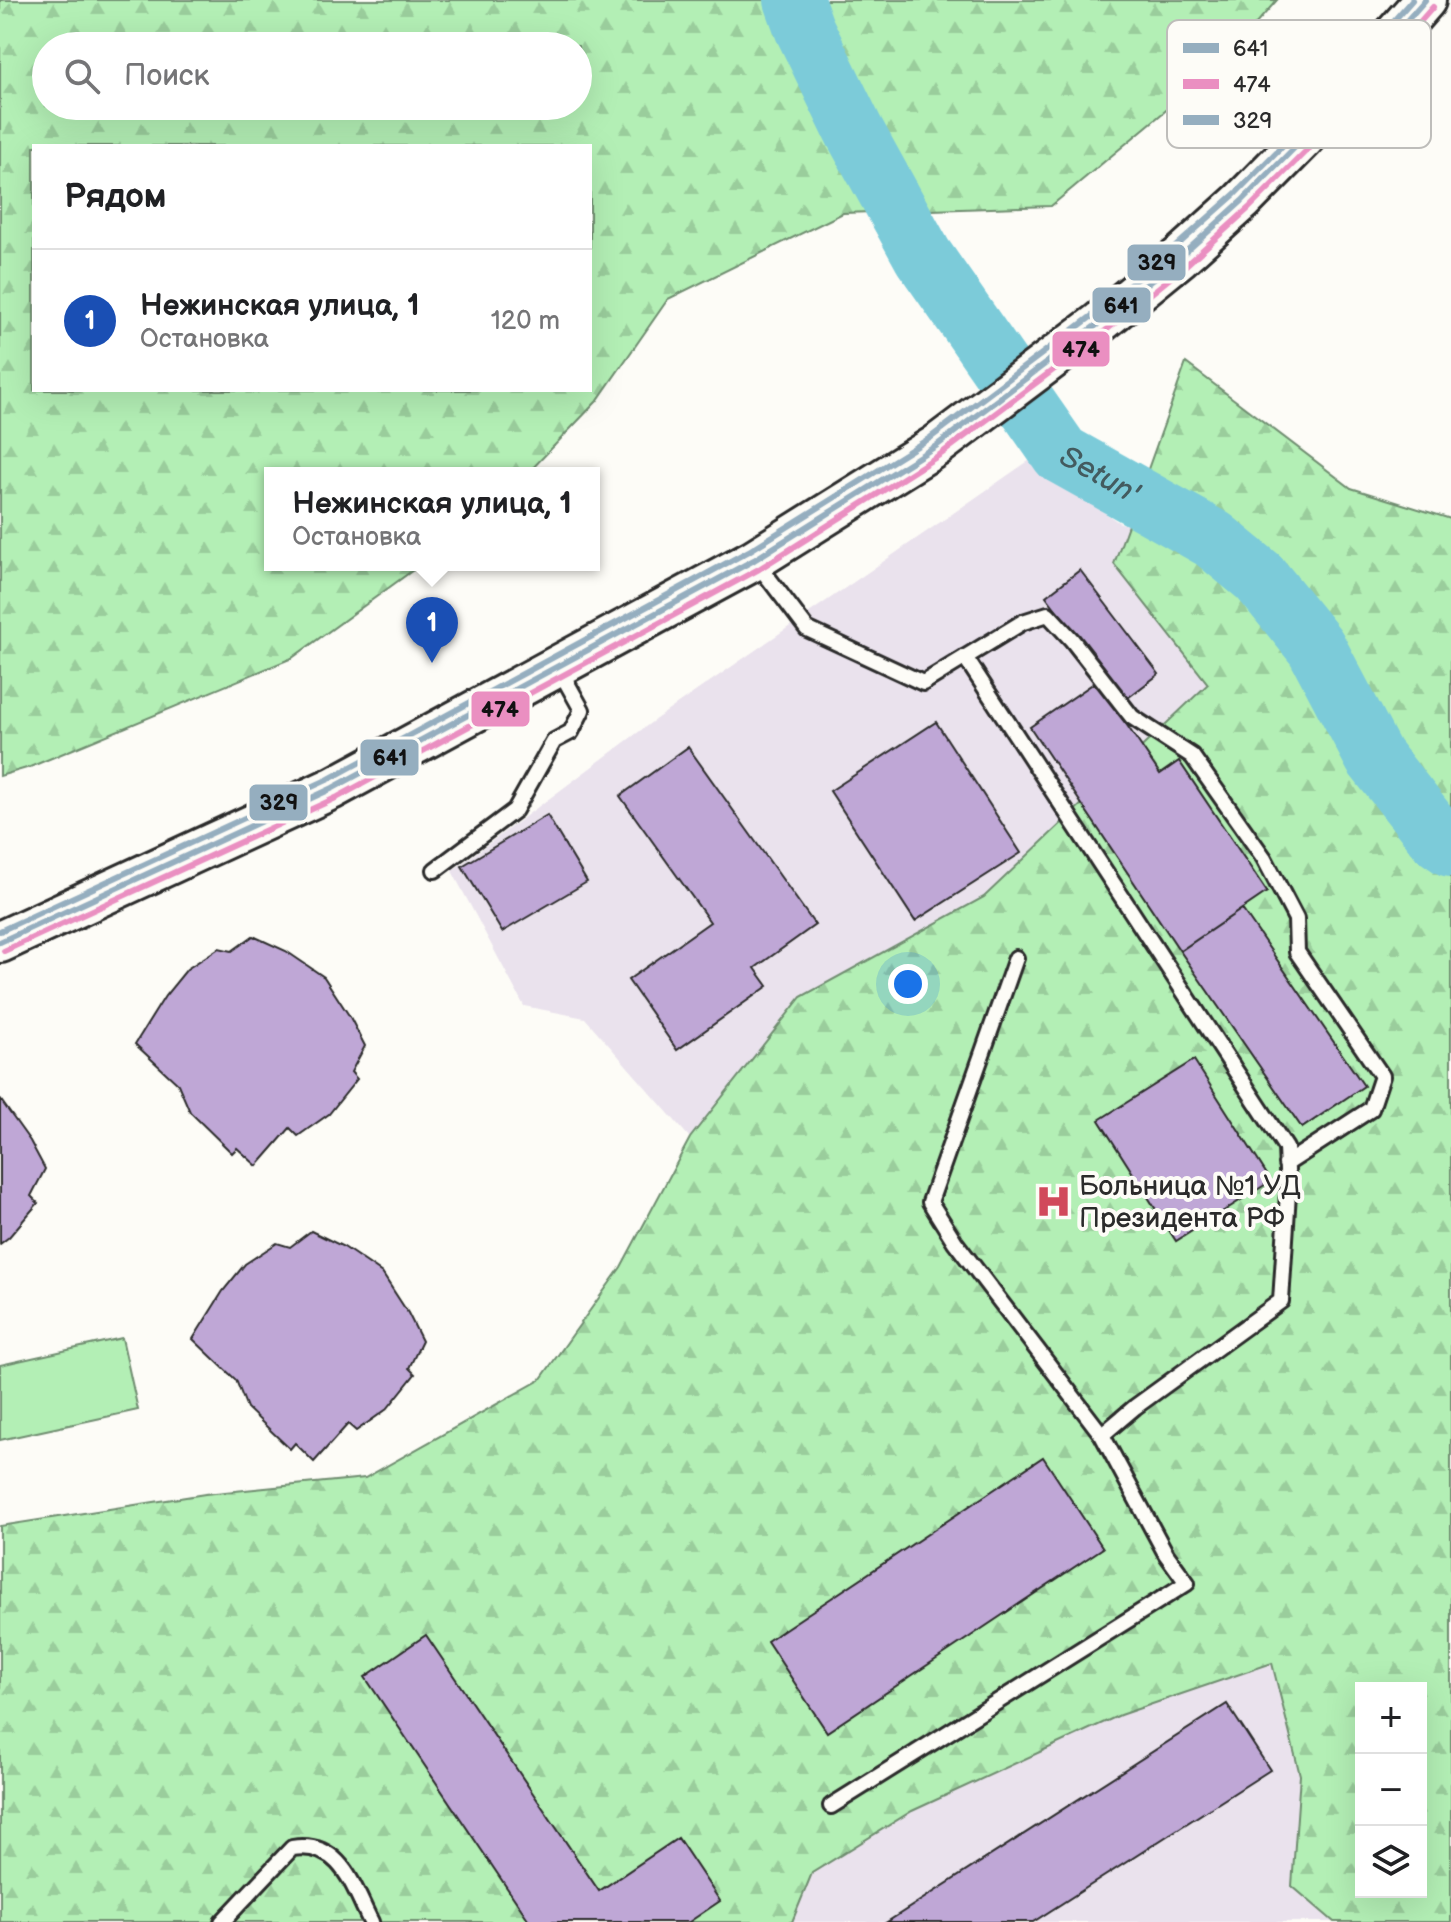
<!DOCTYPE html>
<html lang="ru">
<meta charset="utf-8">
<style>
body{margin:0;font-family:"Balsamiq Sans",sans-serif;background:#f6f6f6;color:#202124}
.controls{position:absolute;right:24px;bottom:24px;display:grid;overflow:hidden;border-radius:0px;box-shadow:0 8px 32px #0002}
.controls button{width:72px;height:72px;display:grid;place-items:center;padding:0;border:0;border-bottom:2px solid #e0e0e0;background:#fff;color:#202124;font:40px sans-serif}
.you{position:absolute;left:908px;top:984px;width:28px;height:28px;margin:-20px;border:6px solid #fff;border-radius:50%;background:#1a73e8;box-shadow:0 0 0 12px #1a73e833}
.badge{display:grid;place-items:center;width:52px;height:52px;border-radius:50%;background:#0b8043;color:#fff;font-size:26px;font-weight:700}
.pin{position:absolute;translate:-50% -66px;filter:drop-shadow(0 2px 4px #0008)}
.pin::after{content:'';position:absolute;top:42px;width:28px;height:24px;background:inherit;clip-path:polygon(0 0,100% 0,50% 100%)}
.popup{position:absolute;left:264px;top:467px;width:336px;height:104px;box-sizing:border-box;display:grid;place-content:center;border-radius:0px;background:#fff;filter:drop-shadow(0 2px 6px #0005);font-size:26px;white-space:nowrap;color:#757577}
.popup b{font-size:30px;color:#202124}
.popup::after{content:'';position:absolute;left:50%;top:100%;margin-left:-16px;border:16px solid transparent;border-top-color:#fff}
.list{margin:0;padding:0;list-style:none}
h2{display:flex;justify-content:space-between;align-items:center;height:104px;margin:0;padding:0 32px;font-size:34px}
h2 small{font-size:26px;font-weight:400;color:#757577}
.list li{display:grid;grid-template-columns:52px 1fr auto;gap:24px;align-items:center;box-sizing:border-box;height:144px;padding:0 32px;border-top:2px solid #e0e0e0}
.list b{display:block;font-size:30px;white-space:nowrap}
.list p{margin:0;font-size:26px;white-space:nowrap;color:#757577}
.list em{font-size:26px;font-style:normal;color:#757577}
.icon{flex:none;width:44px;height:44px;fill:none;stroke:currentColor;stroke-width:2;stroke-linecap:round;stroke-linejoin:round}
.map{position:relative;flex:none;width:1451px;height:1922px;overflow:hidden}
.search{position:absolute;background:#fff;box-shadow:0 8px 32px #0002;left:32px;top:32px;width:560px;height:88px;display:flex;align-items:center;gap:20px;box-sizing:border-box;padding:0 28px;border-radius:44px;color:#757577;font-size:30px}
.panel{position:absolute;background:#fff;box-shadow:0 8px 32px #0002;left:32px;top:144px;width:560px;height:248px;border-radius:0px}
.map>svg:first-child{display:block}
</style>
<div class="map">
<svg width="1451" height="1922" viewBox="0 0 1451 1922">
<defs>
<pattern id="forest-firs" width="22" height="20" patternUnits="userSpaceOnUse" patternTransform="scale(2)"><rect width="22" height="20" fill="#b3efb5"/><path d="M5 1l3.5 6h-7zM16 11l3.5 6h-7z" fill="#9acd9c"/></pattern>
</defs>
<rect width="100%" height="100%" fill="#fdfcf7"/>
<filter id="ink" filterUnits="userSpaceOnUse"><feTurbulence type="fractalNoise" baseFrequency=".0125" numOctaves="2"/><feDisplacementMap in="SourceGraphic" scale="16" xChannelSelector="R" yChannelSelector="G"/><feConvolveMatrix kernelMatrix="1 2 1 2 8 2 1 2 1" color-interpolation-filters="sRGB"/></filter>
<g filter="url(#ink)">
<path fill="#eae2ed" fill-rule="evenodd" d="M1030,460L1118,522L1183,544L1372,805L1451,1922H0V1554L365,1478L540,1380L621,1267L690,1138L585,1018L524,1006L452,871L656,719ZM1361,1688H1421V1892H1361Z"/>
<path fill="url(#forest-firs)" stroke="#6f8d70" stroke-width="2" fill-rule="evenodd" d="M0,0H1277L1218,67L1051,206L843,213L668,299L597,401L528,473H270V565H420L292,658L30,767L0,776ZM46,46H578V106H46ZM34,146H590V390H34Z
M1186,363L1351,488L1451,519V1922H1334L1292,1886L1300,1775L1272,1663L1120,1715L912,1811L812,1873L792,1922H0V1526L205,1494L365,1478L540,1380L621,1267L690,1138L801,997L984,897L1208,684L1114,564ZM1361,1688H1421V1892H1361Z"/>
<path fill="#b3efb5" stroke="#6f8d70" stroke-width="2" d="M122,1338L138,1410L0,1440V1365Z"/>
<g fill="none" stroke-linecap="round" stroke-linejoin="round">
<path stroke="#7ccbd9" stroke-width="60" id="s1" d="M794,0L804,28L854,131L923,256L1061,454L1213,539L1259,577L1316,647L1374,757L1438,838L1451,847"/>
</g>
<path fill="#bfa7d6" stroke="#2b2b2b" stroke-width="2" d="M1080,570L1159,674L1125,700L1046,596Z
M1097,681L1160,774L1179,761L1267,892L1180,951L1030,727Z
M936,722L1021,853L915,921L830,791Z
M688,747L815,925L755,968L768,986L677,1050L628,980L710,922L620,796Z
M547,815L587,882L502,932L462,866Z
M1242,909L1364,1086L1302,1128L1180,951Z
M253,936L286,951L324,977L350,1017L365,1046L351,1072L357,1079L329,1114L298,1136L290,1128L257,1166L237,1148L232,1153L190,1112L178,1084L135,1044L165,996L187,969L219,948L232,951Z
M1194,1060L1271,1181L1176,1241L1099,1120Z
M0,1099L30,1141L45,1169L31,1196L38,1203L9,1237L0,1244Z
M311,1231L344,1247L382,1273L408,1313L422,1341L409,1368L415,1374L387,1409L356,1431L348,1424L314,1462L295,1443L290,1449L247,1408L236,1380L193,1339L223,1291L245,1264L277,1243L290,1247Z
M1043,1457L1103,1548L827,1732L767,1641Z
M426,1635L599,1891L678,1838L720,1901L689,1922H530L365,1677Z
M1227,1704L1270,1770L1033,1922H887Z"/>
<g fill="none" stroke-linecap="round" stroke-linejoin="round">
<defs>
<path id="lane" d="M757,563L807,629L923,683L1023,622L1048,614L1072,640L1132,717L1192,756L1264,858L1296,919L1297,952L1382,1076L1371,1109L1286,1164
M435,870L515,810L554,741L571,732L582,710L558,667
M1016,958L930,1202L955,1242L1102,1435
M831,1806L1187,1583L1166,1554L1102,1435L1135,1407L1281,1301L1288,1193L1286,1148L965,657
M222,1922L292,1848C341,1840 353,1887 371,1922"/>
<path id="secondary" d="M0,942L333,788L754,560L936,446L1098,324L1180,257L1242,201L1303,139L1425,0"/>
</defs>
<use href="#lane" stroke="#2b2b2b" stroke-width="20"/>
<use href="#secondary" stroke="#2b2b2b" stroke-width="46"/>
<use href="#lane" stroke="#fdfcf7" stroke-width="14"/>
<use href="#secondary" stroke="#fdfcf7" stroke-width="40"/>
<defs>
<path id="bus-1" d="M0,942L333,788L754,560L936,446L1098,324L1180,257L1242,201L1303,139L1425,0"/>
<path id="bus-2" d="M4,951L338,797L759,569L941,454L1104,332L1186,265L1249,208L1311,146L1433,7"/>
<path id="bus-3" d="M0,931L329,779L749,551L930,438L1092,316L1173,249L1235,194L1296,132L1412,0"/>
</defs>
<use href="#bus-1" stroke="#fdfcf7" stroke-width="12"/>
<use href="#bus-2" stroke="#fdfcf7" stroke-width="12"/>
<use href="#bus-3" stroke="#fdfcf7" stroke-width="12"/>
<use href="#bus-1" stroke="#95aebf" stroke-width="6"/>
<use href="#bus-2" stroke="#ea8fc1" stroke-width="6"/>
<use href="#bus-3" stroke="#95aebf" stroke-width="6"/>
</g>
</g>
<defs>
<symbol id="hospital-bare" viewBox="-9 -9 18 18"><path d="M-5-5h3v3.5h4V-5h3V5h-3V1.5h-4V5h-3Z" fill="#d1495b" stroke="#fdfcf7" stroke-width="2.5" paint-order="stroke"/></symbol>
</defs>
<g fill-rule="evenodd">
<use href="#hospital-bare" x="1028" y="1176" width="51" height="51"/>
</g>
<g text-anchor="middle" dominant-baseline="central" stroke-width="8" stroke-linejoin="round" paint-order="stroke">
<g font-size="28" fill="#2b2b2b" stroke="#fdfcf7" text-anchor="start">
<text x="1079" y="1186">Больница №1 УД<tspan x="1079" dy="32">Президента РФ</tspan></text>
</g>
<g font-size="30" font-style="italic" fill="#435b5f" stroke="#fdfcf7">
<text stroke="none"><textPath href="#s1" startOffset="572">Setun'</textPath></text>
</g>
</g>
<rect x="1167" y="20" width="264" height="128" rx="12" fill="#fdfcf7" stroke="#bebdba" stroke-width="2"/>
<rect x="1183" y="43" width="36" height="10" fill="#95aebf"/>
<rect x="1183" y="79" width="36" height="10" fill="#ea8fc1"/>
<rect x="1183" y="115" width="36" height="10" fill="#95aebf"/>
<g font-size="22" fill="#2b2b2b">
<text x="1233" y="56">641</text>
<text x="1233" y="92">474</text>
<text x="1233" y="128">329</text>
</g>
<g stroke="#fdfcf7" stroke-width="3">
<rect x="1126" y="243" width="61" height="39" rx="8" fill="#95aebf"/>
<rect x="1091" y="286" width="61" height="38" rx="8" fill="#95aebf"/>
<rect x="1051" y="330" width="60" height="38" rx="8" fill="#ea8fc1"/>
<rect x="470" y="690" width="61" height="38" rx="8" fill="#ea8fc1"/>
<rect x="359" y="738" width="61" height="39" rx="8" fill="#95aebf"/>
<rect x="248" y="783" width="61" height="39" rx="8" fill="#95aebf"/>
</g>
<g font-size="22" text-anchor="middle" font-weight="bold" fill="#111">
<text x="1157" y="270">329</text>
<text x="1121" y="313">641</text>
<text x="1081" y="357">474</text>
<text x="500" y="717">474</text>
<text x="390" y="765">641</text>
<text x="279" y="810">329</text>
</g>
</svg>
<div class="controls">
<button>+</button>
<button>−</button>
<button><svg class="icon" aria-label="layers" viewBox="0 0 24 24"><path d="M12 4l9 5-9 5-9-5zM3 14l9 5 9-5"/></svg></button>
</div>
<div class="you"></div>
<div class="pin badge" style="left:432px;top:663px;background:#1a4fb4">1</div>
<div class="popup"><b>Нежинская улица, 1</b>Остановка</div>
<div class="search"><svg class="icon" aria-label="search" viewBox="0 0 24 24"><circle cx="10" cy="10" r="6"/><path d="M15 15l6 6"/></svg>Поиск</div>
<section class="panel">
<h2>Рядом<small></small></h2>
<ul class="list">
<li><span class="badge" style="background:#1a4fb4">1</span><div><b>Нежинская улица, 1</b><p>Остановка</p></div><em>120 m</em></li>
</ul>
</section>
</div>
